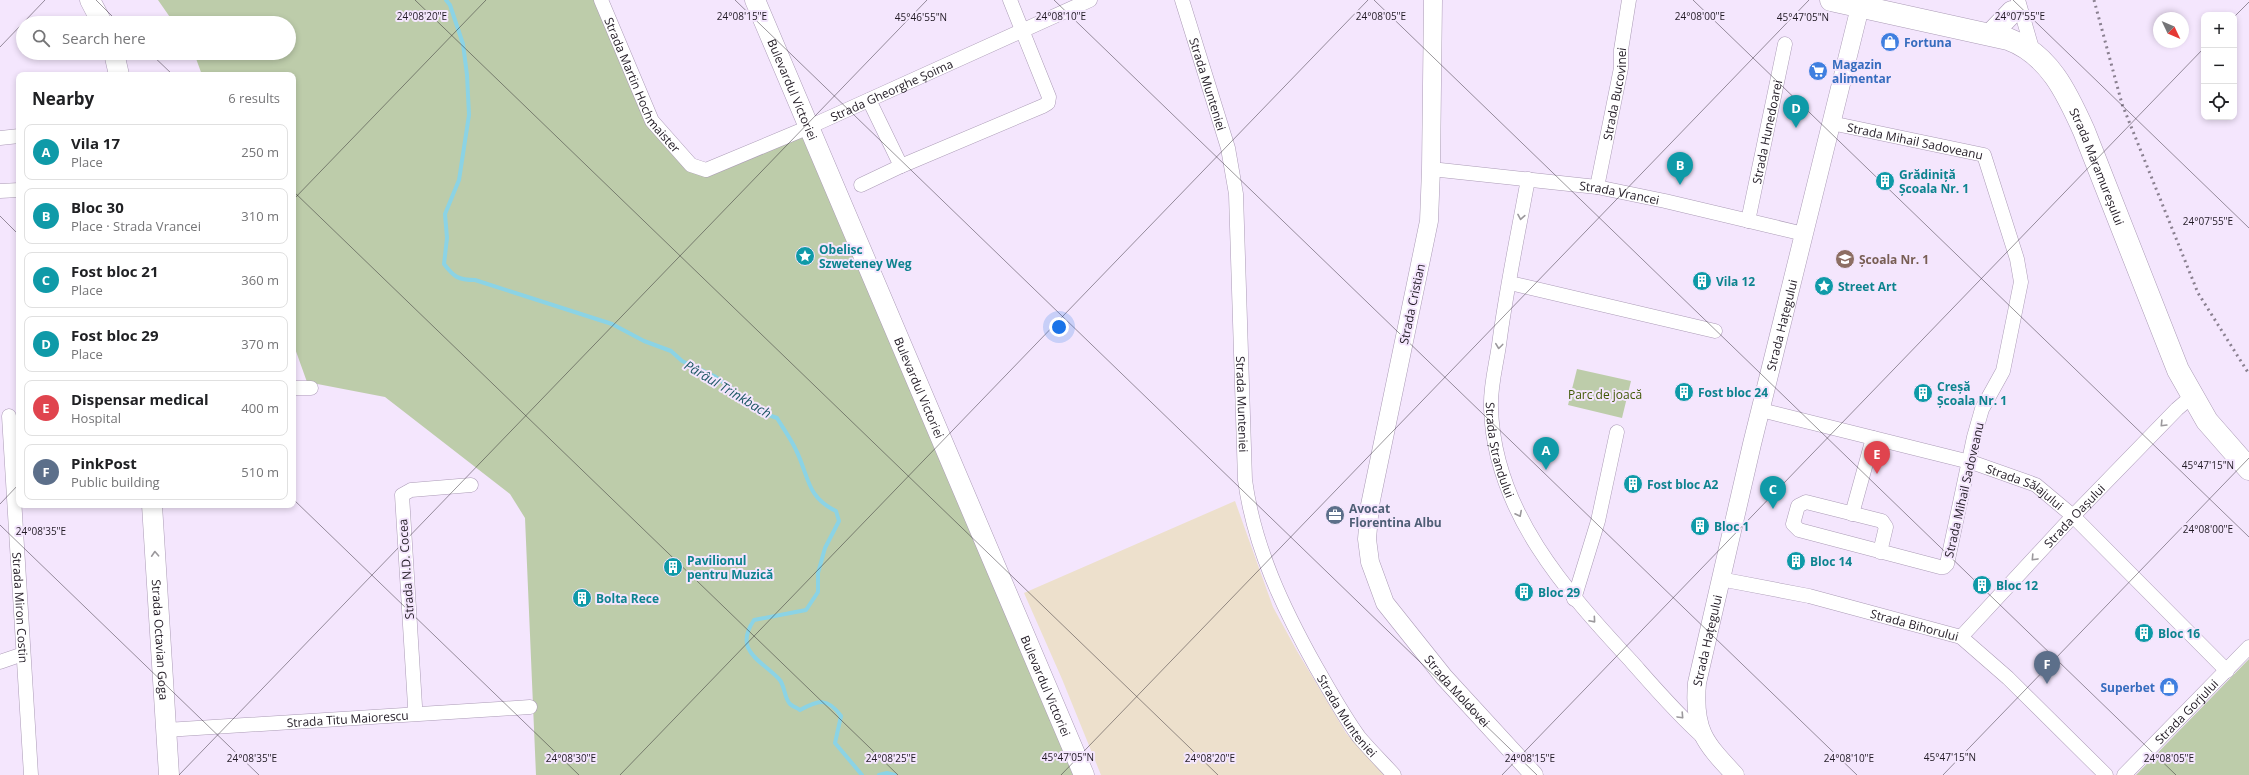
<!DOCTYPE html>
<meta charset="utf-8">
<style>
body{margin:0;font-family:"Open Sans",sans-serif;background:#f2f2f2;color:#202124}
.controls{position:absolute;right:12px;top:12px;display:grid;overflow:hidden;border-radius:8px;box-shadow:0 2px 6px #0003}
.controls button{width:36px;height:36px;display:grid;place-items:center;padding:0;border:0;border-bottom:1px solid #e0e0e0;background:#fff;color:#202124;font:20px sans-serif}
.compass{position:absolute;left:2153px;top:12px;width:36px;height:36px;border-radius:50%;background:#fff;box-shadow:0 2px 6px #0003;rotate:134deg}
.you{position:absolute;left:1059px;top:327px;width:14px;height:14px;margin:-10px;border:3px solid #fff;border-radius:50%;background:#1a73e8;box-shadow:0 0 0 6px #1a73e833}
.badge{display:grid;place-items:center;width:26px;height:26px;border-radius:50%;background:#0f766e;color:#fff;font-size:13px;font-weight:700}
.pin{position:absolute;translate:-50% -33px;filter:drop-shadow(0 1px 2px #0008)}
.pin::after{content:'';position:absolute;top:21px;width:14px;height:12px;background:inherit;clip-path:polygon(0 0,100% 0,50% 100%)}
.list{margin:0;padding:0;list-style:none}
h2{display:flex;justify-content:space-between;align-items:center;height:52px;margin:0;padding:0 16px;font-size:17px}
h2 small{font-size:13px;font-weight:400;color:#757577}
.list li{display:grid;grid-template-columns:26px 1fr auto;gap:12px;align-items:center;box-sizing:border-box;height:56px;margin:0 8px 8px;padding:0 8px;border:1px solid #e0e0e0;border-radius:8px}
.list b{display:block;font-size:15px;white-space:nowrap}
.list p{margin:0;font-size:13px;white-space:nowrap;color:#757577}
.list em{font-size:13px;font-style:normal;color:#757577}
.icon{flex:none;width:22px;height:22px;fill:none;stroke:currentColor;stroke-width:2;stroke-linecap:round;stroke-linejoin:round}
.map{position:relative;flex:none;width:2249px;height:775px;overflow:hidden}
.search{position:absolute;background:#fff;box-shadow:0 2px 6px #0003;left:16px;top:16px;width:280px;height:44px;display:flex;align-items:center;gap:10px;box-sizing:border-box;padding:0 14px;border-radius:22px;color:#757577;font-size:15px}
.panel{position:absolute;background:#fff;box-shadow:0 2px 6px #0003;left:16px;top:72px;width:280px;height:436px;border-radius:8px}
.map>svg:first-child{display:block}
</style>
<div class="map">
<svg width="2249" height="775" viewBox="0 0 2249 775">
<rect width="100%" height="100%" fill="#f4e6fd"/>
<path fill="#ede0cc" d="M1235,501L1273,607L1297,651L1346,733L1384,775H1101L1062,679L1024,593Z"/>
<path fill="#bdccaa" d="M158,0H601L652,121L707,170L809,127L1084,775H536L525,518L510,494L385,397L307,382L293,343V75H202L194,53H289V23H174Z
M1577,369L1631,381L1622,418L1568,405Z
M2249,659V775H2136Z"/>
<g fill="none" stroke-linecap="round" stroke-linejoin="round">
<path stroke="#8bd3e5" stroke-width="4" d="M446,0L450,5L463,44L467,75L469,115L459,180L445,214L447,238L444,264C454,277 458,280 475,280L612,324L644,341L671,351L682,361L714,376L730,387L745,401L763,413L777,418C783,428 791,439 796,450C809,476 806,497 836,511L839,521L825,548L818,573V592L806,610L754,620C733,651 761,660 779,679C785,685 784,698 790,704C792,706 797,708 800,710C819,700 827,697 841,716L835,743L862,775
M879,775L887,773L895,775"/>
<defs>
<g id="minor">
<path id="s1" d="M601,0L652,121L691,165L706,170L809,127L1090,0"/>
<path id="s2" d="M1182,0L1228,148L1236,194L1245,480C1254,547 1283,608 1316,667C1330,691 1343,715 1359,737C1370,750 1383,763 1394,775"/>
<path d="M2018,0L2033,52"/>
<path d="M869,100L901,166L1043,106L1048,103L1049,97L1010,0"/>
<path id="s3" d="M1831,123L1984,155L2017,259L2021,282L2003,371L1982,409L1974,437L1947,564L1944,567H1940L1799,530L1793,524L1798,506L1806,502L1882,521L1886,527L1880,552"/>
<path d="M0,138L19,136"/>
<path id="s4" d="M1431,169L1597,187L1665,201L1804,234"/>
<path id="s5" d="M1528,179C1518,234 1506,290 1499,345C1496,366 1490,387 1491,408C1494,511 1565,590 1631,661C1654,687 1677,714 1703,737"/>
<path d="M861,185L901,166"/>
<path id="s6" d="M1597,187L1621,68V50L1629,0"/>
<path d="M0,191L19,190"/>
<path id="s7" d="M1748,221L1785,44"/>
<path d="M1510,283L1715,331"/>
<path d="M293,388H311"/>
<path id="s8" d="M1761,410L1974,463L2036,485L2073,516L2227,671"/>
<path id="s9" d="M9,416L31,775"/>
<path d="M1852,514L1873,438"/>
<path id="s10" d="M1720,579L1809,596L1961,637L2008,678L2106,775"/>
<path d="M1574,599L1598,521L1617,432"/>
<path id="s11" d="M1961,637L2073,516L2177,409L2191,397"/>
<path d="M0,662L23,654"/>
<path d="M414,713L415,706L402,495L411,490L471,485"/>
<path id="s12" d="M166,730L530,707"/>
<path id="s13" d="M2124,775L2249,647"/>
</g>
<g id="tertiary">
<path id="s14" d="M1433,0L1431,169L1429,221L1370,505L1367,539L1370,562L1385,603L1444,677L1534,775"/>
<path id="s15" d="M1735,775C1704,742 1693,730 1697,683L1752,444L1860,7"/>
</g>
<g id="secondary">
<path d="M90,0L102,23"/>
<path id="s16" d="M755,0L1084,775"/>
<path d="M114,53L119,75"/>
<path id="s17" d="M152,505L169,775"/>
</g>
<g id="primary">
<path id="s18" d="M1831,0L2008,39C2049,54 2067,93 2084,131L2178,370L2207,421L2249,469"/>
<path d="M1991,34L2012,12"/>
</g>
</defs>
<use href="#minor" stroke="#ab9bb6" stroke-width="15"/>
<use href="#tertiary" stroke="#ab9bb6" stroke-width="19"/>
<use href="#secondary" stroke="#ab9bb6" stroke-width="21"/>
<use href="#primary" stroke="#ab9bb6" stroke-width="23"/>
<use href="#minor" stroke="#fff" stroke-width="14"/>
<use href="#tertiary" stroke="#fff" stroke-width="18"/>
<use href="#secondary" stroke="#fff" stroke-width="20"/>
<use href="#primary" stroke="#fff" stroke-width="22"/>
<path stroke="#8a8090" stroke-width="3" stroke-dasharray="2 4" stroke-linecap="butt" d="M2094,0L2122,104L2198,293L2249,374"/>
</g>
<defs><path id="oneway-chevron" d="M-2-3.5L2.5 0L-2 3.5" fill="none" stroke-width="1.6" stroke-linecap="round" stroke-linejoin="round"/></defs>
<g stroke="#9b989c">
<use href="#oneway-chevron" transform="translate(1521 217) rotate(100)"/>
<use href="#oneway-chevron" transform="translate(1499 346) rotate(97)"/>
<use href="#oneway-chevron" transform="translate(2163 424) rotate(134)"/>
<use href="#oneway-chevron" transform="translate(1519 514) rotate(63)"/>
<use href="#oneway-chevron" transform="translate(155 554) rotate(-93)"/>
<use href="#oneway-chevron" transform="translate(2034 558) rotate(133)"/>
<use href="#oneway-chevron" transform="translate(1593 620) rotate(49)"/>
<use href="#oneway-chevron" transform="translate(1681 716) rotate(47)"/>
</g>
<path fill="none" stroke="#211a24" stroke-width="1" stroke-opacity="0.45" d="M96,0L119,23M415,0L1218,775M735,0L1537,775M1054,0L1857,775M1374,0L2176,775M1693,0L2249,537M2013,0L2249,228M2234,17L2249,2M23,23L45,0M0,47L23,23M150,53L173,75M293,191L898,775M293,200L486,0M0,216L19,235M293,499L579,775M0,504L19,484M0,525L259,775M179,775L927,0M620,775L1368,0M1061,775L1809,0M1502,775L2204,48M1943,775L2249,458"/>
<defs>
<symbol id="shop-disc" viewBox="-11 -11 22 22"><circle r="9.5" fill="#3f7fe0" stroke="#f4e6fd"/><path d="M-5-2.5h2.3a2.7 3.5 0 0 1 5.4 0H5L5.5 6h-11ZM-1.5-2.5h3a1.5 2.3 0 0 0-3 0Z" fill="#fff"/></symbol>
<symbol id="supermarket-disc" viewBox="-11 -11 22 22"><circle r="9.5" fill="#3f7fe0" stroke="#f4e6fd"/><path d="M-6-5.5h2.5l.6 2H6L4.5 2H-2.5L-4.4-4H-6ZM-1.5 3.2a1.3 1.3 0 1 0 .1 0ZM3 3.2a1.3 1.3 0 1 0 .1 0Z" fill="#fff"/></symbol>
<symbol id="building-disc" viewBox="-11 -11 22 22"><circle r="9.5" fill="#0f9aa8" stroke="#f4e6fd"/><path d="M-4-6H4V6H1V3H-1V6H-4ZM-2.5-4.3h1.7v1.8h-1.7ZM.8-4.3h1.7v1.8H.8ZM-2.5-1h1.7V.8h-1.7ZM.8-1h1.7V.8H.8Z" fill="#fff"/></symbol>
<symbol id="sight-disc" viewBox="-11 -11 22 22"><circle r="9.5" fill="#0f9aa8" stroke="#f4e6fd"/><path d="M0-6L1.8-2.2L6-1.7L2.9 1.2L3.7 5.4L0 3.3L-3.7 5.4L-2.9 1.2L-6-1.7L-1.8-2.2Z" fill="#fff"/></symbol>
<symbol id="school-disc" viewBox="-11 -11 22 22"><circle r="9.5" fill="#8d6e63" stroke="#f4e6fd"/><path d="M0-5L7-2L0 1L-7-2ZM-4 1L0 2.5L4 1V4Q0 6-4 4Z" fill="#fff"/></symbol>
<symbol id="office-disc" viewBox="-11 -11 22 22"><circle r="9.5" fill="#5c6f8a" stroke="#f4e6fd"/><path d="M-6-3h4V-5.5h4V-3h4V5H-6ZM-1-4.5V-3h2v-1.5ZM-6 0V1H6V0Z" fill="#fff"/></symbol>
</defs>
<g fill-rule="evenodd">
<use href="#shop-disc" x="1879" y="31" width="22" height="22"/>
<use href="#supermarket-disc" x="1807" y="60" width="22" height="22"/>
<use href="#building-disc" x="1874" y="170" width="22" height="22"/>
<use href="#sight-disc" x="794" y="245" width="22" height="22"/>
<use href="#school-disc" x="1834" y="248" width="22" height="22"/>
<use href="#building-disc" x="1691" y="270" width="22" height="22"/>
<use href="#sight-disc" x="1813" y="275" width="22" height="22"/>
<use href="#building-disc" x="1673" y="381" width="22" height="22"/>
<use href="#building-disc" x="1912" y="382" width="22" height="22"/>
<use href="#building-disc" x="1622" y="473" width="22" height="22"/>
<use href="#office-disc" x="1324" y="504" width="22" height="22"/>
<use href="#building-disc" x="1689" y="515" width="22" height="22"/>
<use href="#building-disc" x="1785" y="550" width="22" height="22"/>
<use href="#building-disc" x="662" y="556" width="22" height="22"/>
<use href="#building-disc" x="1971" y="574" width="22" height="22"/>
<use href="#building-disc" x="1513" y="581" width="22" height="22"/>
<use href="#building-disc" x="571" y="587" width="22" height="22"/>
<use href="#building-disc" x="2133" y="622" width="22" height="22"/>
<use href="#shop-disc" x="2158" y="676" width="22" height="22"/>
</g>
<g text-anchor="middle" dominant-baseline="central" stroke-width="4" stroke-linejoin="round" paint-order="stroke">
<g font-size="12" font-weight="bold" fill="#366cbe" stroke="#f4e6fd" text-anchor="start">
<text x="1904" y="42">Fortuna</text>
<text x="1832" y="64">Magazin<tspan x="1832" dy="14">alimentar</tspan></text>
<text x="2155" y="687" text-anchor="end">Superbet</text>
</g>
<g font-size="12" fill="#211a24" stroke="#f4e6fd">
<text stroke="none"><textPath href="#s1" startOffset="95">Strada Martin Hochmaister</textPath></text>
<text stroke="none"><textPath href="#s2" startOffset="88">Strada Munteniei</textPath></text>
<text stroke="none"><textPath href="#s16" startOffset="97">Bulevardul Victoriei</textPath></text>
<text stroke="none"><textPath href="#s1" startOffset="408">Strada Gheorghe Șoima</textPath></text>
<text stroke="none"><textPath href="#s6" startOffset="95">Strada Bucovinei</textPath></text>
<text stroke="none"><textPath href="#s7" startOffset="91">Strada Hunedoarei</textPath></text>
<text stroke="none"><textPath href="#s3" startOffset="86">Strada Mihail Sadoveanu</textPath></text>
<text stroke="none"><textPath href="#s18" startOffset="342">Strada Maramureșului</textPath></text>
<text stroke="none"><textPath href="#s4" startOffset="190">Strada Vrancei</textPath></text>
<text transform="translate(1412 304) rotate(-78)">Strada Cristian</text>
<text stroke="none"><textPath href="#s15" startOffset="472">Strada Hațegului</textPath></text>
<text stroke="none"><textPath href="#s16" startOffset="421">Bulevardul Victoriei</textPath></text>
<text stroke="none"><textPath href="#s2" startOffset="412">Strada Munteniei</textPath></text>
<text stroke="none"><textPath href="#s5" startOffset="275">Strada Ștrandului</textPath></text>
<text stroke="none"><textPath href="#s8" startOffset="276">Strada Sălajului</textPath></text>
<text transform="translate(1964 490) rotate(-77)">Strada Mihail Sadoveanu</text>
<text stroke="none"><textPath href="#s11" startOffset="166">Strada Oașului</textPath></text>
<text transform="translate(406 569) rotate(-94)">Strada N.D. Cocea</text>
<text stroke="none"><textPath href="#s9" startOffset="192">Strada Miron Costin</textPath></text>
<text stroke="none"><textPath href="#s10" startOffset="200">Strada Bihorului</textPath></text>
<text stroke="none"><textPath href="#s17" startOffset="135">Strada Octavian Goga</textPath></text>
<text stroke="none"><textPath href="#s15" startOffset="148">Strada Hațegului</textPath></text>
<text stroke="none"><textPath href="#s16" startOffset="745">Bulevardul Victoriei</textPath></text>
<text stroke="none"><textPath href="#s14" startOffset="726">Strada Moldovei</textPath></text>
<text stroke="none"><textPath href="#s13" startOffset="89">Strada Gorjului</textPath></text>
<text stroke="none"><textPath href="#s2" startOffset="747">Strada Munteniei</textPath></text>
<text stroke="none"><textPath href="#s12" startOffset="182">Strada Titu Maiorescu</textPath></text>
</g>
<g font-size="12" font-weight="bold" fill="#0d838f" stroke="#f4e6fd" text-anchor="start">
<text x="1899" y="174">Grădiniță<tspan x="1899" dy="14">Școala Nr. 1</tspan></text>
<text x="819" y="249">Obelisc<tspan x="819" dy="14">Szweteney Weg</tspan></text>
<text x="1716" y="281">Vila 12</text>
<text x="1838" y="286">Street Art</text>
<text x="1937" y="386">Creșă<tspan x="1937" dy="14">Școala Nr. 1</tspan></text>
<text x="1698" y="392">Fost bloc 24</text>
<text x="1647" y="484">Fost bloc A2</text>
<text x="1714" y="526">Bloc 1</text>
<text x="687" y="560">Pavilionul<tspan x="687" dy="14">pentru Muzică</tspan></text>
<text x="1810" y="561">Bloc 14</text>
<text x="1996" y="585">Bloc 12</text>
<text x="1538" y="592">Bloc 29</text>
<text x="596" y="598">Bolta Rece</text>
<text x="2158" y="633">Bloc 16</text>
</g>
<g font-size="12" font-weight="bold" fill="#785e54" stroke="#f4e6fd" text-anchor="start">
<text x="1859" y="259">Școala Nr. 1</text>
</g>
<g font-size="12" fill="#3f5703" stroke="#f4e6fd">
<text x="1605" y="394">Parc de joacă</text>
</g>
<g font-size="12" font-weight="bold" fill="#4e5e75" stroke="#f4e6fd" text-anchor="start">
<text x="1349" y="508">Avocat<tspan x="1349" dy="14">Florentina Albu</tspan></text>
</g>
<g font-size="13" font-style="italic" fill="#1a5663" stroke="#f4e6fd">
<text transform="translate(728 389) rotate(31)">Pârâul Trinkbach</text>
</g>
</g>
<g font-size="10" text-anchor="middle" fill="#211a24" stroke="#f4e6fd" stroke-width="4" stroke-linejoin="round" paint-order="stroke">
<text x="422" y="20">24°08'20"E</text>
<text x="742" y="20">24°08'15"E</text>
<text x="1381" y="20">24°08'05"E</text>
<text x="1700" y="20">24°08'00"E</text>
<text x="2020" y="20">24°07'55"E</text>
<text x="1061" y="20">24°08'10"E</text>
<text x="921" y="21">45°46'55"N</text>
<text x="1803" y="21">45°47'05"N</text>
<text x="2208" y="225">24°07'55"E</text>
<text x="2208" y="469">45°47'15"N</text>
<text x="2208" y="533">24°08'00"E</text>
<text x="41" y="535">24°08'35"E</text>
<text x="1068" y="761">45°47'05"N</text>
<text x="1950" y="761">45°47'15"N</text>
<text x="252" y="762">24°08'35"E</text>
<text x="571" y="762">24°08'30"E</text>
<text x="891" y="762">24°08'25"E</text>
<text x="1210" y="762">24°08'20"E</text>
<text x="1530" y="762">24°08'15"E</text>
<text x="1849" y="762">24°08'10"E</text>
<text x="2169" y="762">24°08'05"E</text>
</g>
</svg>
<div class="controls">
<button>+</button>
<button>−</button>
<button><svg class="icon" aria-label="locate" viewBox="0 0 24 24"><circle cx="12" cy="12" r="6"/><path d="M12 2v4M12 18v4M2 12h4M18 12h4"/></svg></button>
</div>
<svg class="compass" viewBox="-18 -18 36 36"><path d="M0-13l5 13h-10z" fill="#e53935"/><path d="M0 13l5-13h-10z" fill="#757577"/></svg>
<div class="you"></div>
<div class="pin badge" style="left:1546px;top:470px;background:#0f9aa8">A</div>
<div class="pin badge" style="left:1680px;top:185px;background:#0f9aa8">B</div>
<div class="pin badge" style="left:1773px;top:509px;background:#0f9aa8">C</div>
<div class="pin badge" style="left:1796px;top:128px;background:#0f9aa8">D</div>
<div class="pin badge" style="left:1877px;top:474px;background:#e0444e">E</div>
<div class="pin badge" style="left:2047px;top:684px;background:#5c6f8a">F</div>
<div class="search"><svg class="icon" aria-label="search" viewBox="0 0 24 24"><circle cx="10" cy="10" r="6"/><path d="M15 15l6 6"/></svg>Search here</div>
<section class="panel">
<h2>Nearby<small>6 results</small></h2>
<ul class="list">
<li><span class="badge" style="background:#0f9aa8">A</span><div><b>Vila 17</b><p>Place</p></div><em>250 m</em></li>
<li><span class="badge" style="background:#0f9aa8">B</span><div><b>Bloc 30</b><p>Place · Strada Vrancei</p></div><em>310 m</em></li>
<li><span class="badge" style="background:#0f9aa8">C</span><div><b>Fost bloc 21</b><p>Place</p></div><em>360 m</em></li>
<li><span class="badge" style="background:#0f9aa8">D</span><div><b>Fost bloc 29</b><p>Place</p></div><em>370 m</em></li>
<li><span class="badge" style="background:#e0444e">E</span><div><b>Dispensar medical</b><p>Hospital</p></div><em>400 m</em></li>
<li><span class="badge" style="background:#5c6f8a">F</span><div><b>PinkPost</b><p>Public building</p></div><em>510 m</em></li>
</ul>
</section>
</div>
